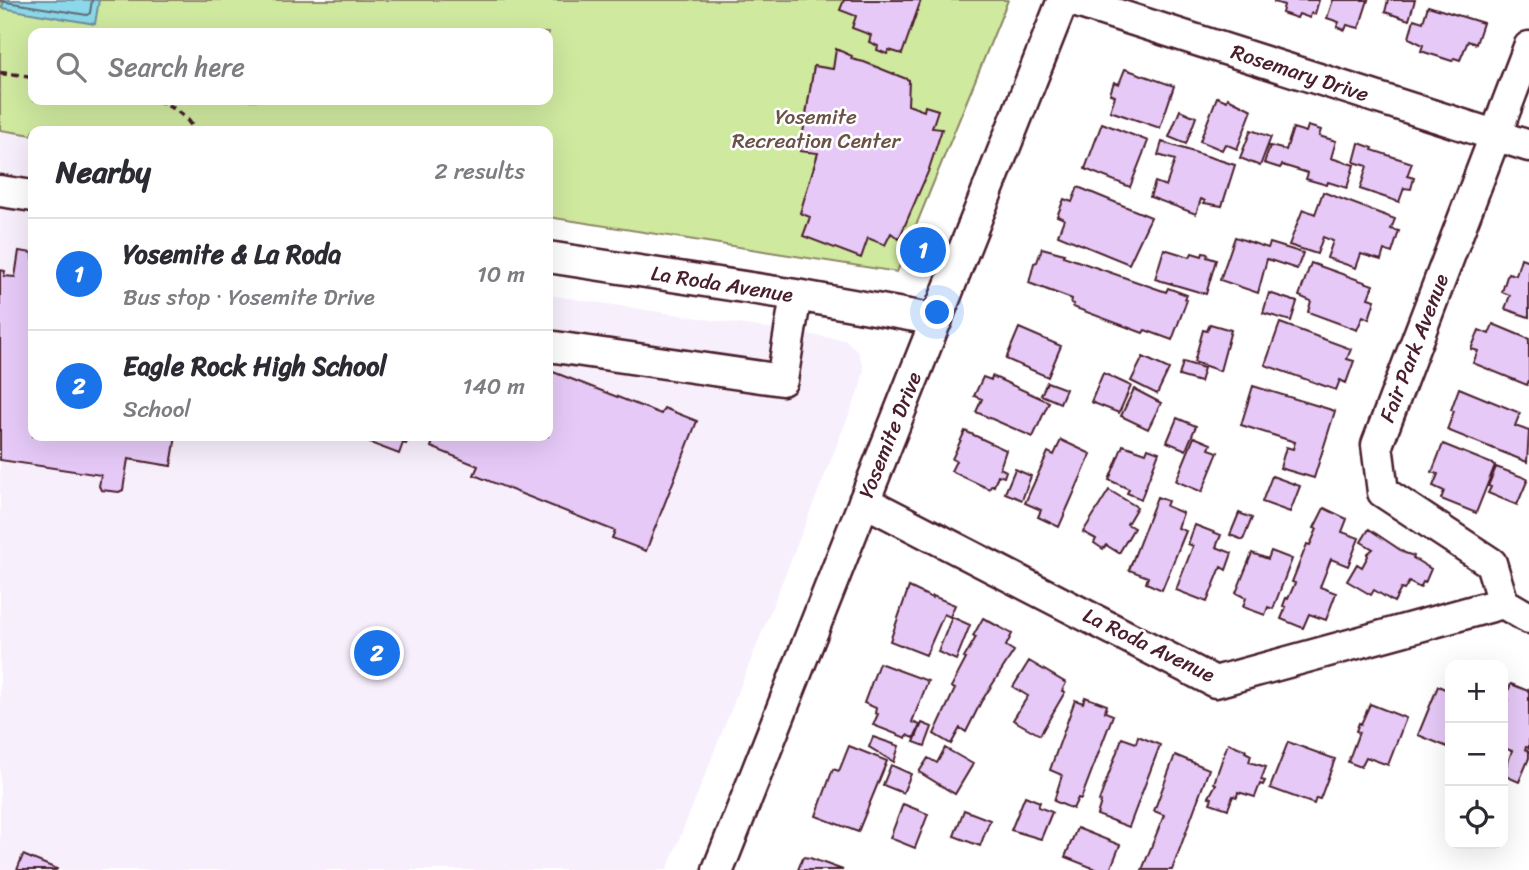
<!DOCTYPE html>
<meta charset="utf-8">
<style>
body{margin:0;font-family:Sriracha,sans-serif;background:#f2f2f3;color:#2b2b33}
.controls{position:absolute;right:21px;bottom:21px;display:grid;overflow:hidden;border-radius:14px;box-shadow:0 7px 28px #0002}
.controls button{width:63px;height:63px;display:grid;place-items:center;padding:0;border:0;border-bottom:2px solid #e1e1e2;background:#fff;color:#2b2b33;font:35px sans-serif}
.you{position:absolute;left:938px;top:313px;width:24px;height:24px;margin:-18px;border:5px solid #fff;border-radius:50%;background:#1a73e8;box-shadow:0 0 0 10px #1a73e833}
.badge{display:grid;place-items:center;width:46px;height:46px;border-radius:50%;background:#1a73e8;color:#fff;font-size:23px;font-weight:700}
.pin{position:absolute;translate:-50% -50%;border:4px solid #fff;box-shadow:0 2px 7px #0006}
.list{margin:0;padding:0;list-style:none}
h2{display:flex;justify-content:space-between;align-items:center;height:91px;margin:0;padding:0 28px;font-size:30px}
h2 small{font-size:23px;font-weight:400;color:#7c7c81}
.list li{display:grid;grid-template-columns:46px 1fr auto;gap:21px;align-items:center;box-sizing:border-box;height:112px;padding:0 28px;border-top:2px solid #e1e1e2}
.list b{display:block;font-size:26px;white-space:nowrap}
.list p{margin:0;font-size:23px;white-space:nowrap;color:#7c7c81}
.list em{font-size:23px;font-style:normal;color:#7c7c81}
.icon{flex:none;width:38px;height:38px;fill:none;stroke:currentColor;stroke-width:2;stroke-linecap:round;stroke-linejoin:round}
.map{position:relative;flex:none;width:1529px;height:870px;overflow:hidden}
.search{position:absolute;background:#fff;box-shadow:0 7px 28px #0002;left:28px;top:28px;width:525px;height:77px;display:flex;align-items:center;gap:18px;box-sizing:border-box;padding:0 24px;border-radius:14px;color:#7c7c81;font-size:26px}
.panel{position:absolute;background:#fff;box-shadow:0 7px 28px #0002;left:28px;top:126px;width:525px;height:315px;border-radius:14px}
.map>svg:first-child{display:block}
</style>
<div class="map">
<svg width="1529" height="870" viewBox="0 0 1529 870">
<rect width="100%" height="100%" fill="#fff"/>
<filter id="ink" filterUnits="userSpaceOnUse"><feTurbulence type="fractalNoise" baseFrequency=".0143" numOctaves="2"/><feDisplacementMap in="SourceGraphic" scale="14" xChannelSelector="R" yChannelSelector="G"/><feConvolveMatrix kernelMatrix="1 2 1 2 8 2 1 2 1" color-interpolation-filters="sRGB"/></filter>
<g filter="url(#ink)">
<path fill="#f8effd" d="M0,130L33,135V436H548V295L845,340L858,351L864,369L860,387L667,870H0Z"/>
<path fill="#cfe99f" stroke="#8c8465" stroke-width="2" fill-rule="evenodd" d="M0,0H1008L897,272L548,217V131H33V135L0,130ZM33,33H548V100H33Z"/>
<path fill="#8ad8e9" stroke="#708e9d" stroke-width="2" d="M4,0H99L95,24L2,8Z"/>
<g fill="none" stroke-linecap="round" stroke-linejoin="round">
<path stroke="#646977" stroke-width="2" d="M0,1L87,15L90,13L92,0"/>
</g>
<path fill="#e6c9f7" stroke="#4a1f2b" stroke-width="2" d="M844,0H921L902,54L889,50L887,54L877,50L878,46L869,42L871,35L852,28L856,16L840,10Z
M1274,0H1319L1315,14L1311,13L1310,18L1299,14L1297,18L1282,13L1284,5L1274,2Z
M1333,0H1368L1359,28L1347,25L1345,30L1337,27L1339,22L1327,18Z
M1388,0H1415L1409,20L1385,12Z
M1428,6L1483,23L1476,44L1468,41L1460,60L1454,58L1452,61L1421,51L1423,45L1409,38L1414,19L1423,22Z
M836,49L852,56L851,59L864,62L909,80L908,105L924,111L925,106L938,110L932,128L942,129L928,172L899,239L891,233L885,245L868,238L861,258L803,236L810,217L800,213L818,153L800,151L814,66L833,69Z
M1125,69L1174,86L1160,128L1110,111L1115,96L1110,94L1114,82L1119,84Z
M1217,97L1227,101L1228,98L1252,110L1237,149L1225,144L1222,150L1200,141Z
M1180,110L1196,117L1186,144L1169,137Z
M1102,123L1148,141L1130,187L1085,169Z
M1308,126L1321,130L1319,136L1336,141L1331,158L1354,165L1347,188L1328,182L1327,185L1306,179L1308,173L1282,165L1280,168L1264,163L1270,146L1286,150L1293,128L1306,132Z
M1251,130L1271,137L1260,166L1240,158Z
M1162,142L1235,165L1222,206L1204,203L1205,201L1201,199L1196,214L1150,197L1155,182L1166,186L1175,160L1158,155Z
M1359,143L1373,148L1372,150L1412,163L1407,176L1414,178L1411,189L1404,188L1399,202L1360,189L1367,166L1354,162Z
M1078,187L1151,217L1129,264L1058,235L1064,219L1057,216L1064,199L1072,202Z
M1323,192L1395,219L1391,229L1399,231L1392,253L1384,250L1381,260L1361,254L1356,268L1327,258L1333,241L1323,237L1317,254L1289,245L1303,209L1315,214Z
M1235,237L1268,248L1270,243L1303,253L1297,269L1267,259L1258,293L1220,280Z
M1042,248L1064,254L1063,256L1166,292L1168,288L1187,295L1185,299L1187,300L1172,340L1145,330L1143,333L1073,307L1074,304L1071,303L1072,299L1029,283L1034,263L1037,262Z
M1164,249L1190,257L1192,253L1202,256L1203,253L1208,254L1207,257L1216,260L1206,294L1155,279Z
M19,251L33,253V436H176L171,466L128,459L123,490L119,492L101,490L99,486L101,475L0,460V270L5,271L4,276L15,277Z
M1521,258L1529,261V317L1505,309L1510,295L1502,292L1508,273L1516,275Z
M1311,263L1373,285L1368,298L1375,300L1369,319L1363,316L1357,330L1308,312L1311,301L1299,296Z
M1269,293L1297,302L1291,321L1263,313Z
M1280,323L1351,349L1347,359L1354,361L1346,383L1340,380L1336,390L1265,365Z
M1210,324L1231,330L1220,371L1194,362L1203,330L1207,331Z
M1493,324L1529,339V380L1527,385L1473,363L1478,351L1471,349L1479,330L1489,334Z
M1019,328L1061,346L1048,377L1006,359Z
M1143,357L1169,369L1157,394L1131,381Z
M1183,362L1204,368L1200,382L1179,376Z
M548,370L661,414L664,408L697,421L646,551L612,538L615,531L474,475L478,466L431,447L435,436H548Z
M1103,373L1131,386L1119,413L1091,402Z
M992,376L1049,402L1033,437L976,412L982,399L974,396L983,377L991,380Z
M1047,382L1066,389L1060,403L1041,395Z
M1253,386L1335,411L1314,478L1280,468L1286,447L1293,449L1295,442L1241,425Z
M1459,388L1520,413L1515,426L1529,431L1527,462L1447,430L1454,411L1451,410Z
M1134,389L1161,403L1148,429L1121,416Z
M1177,418L1196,426L1186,450L1167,442Z
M965,431L1006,450L1000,468L1006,471L1004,477L998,475L994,486L992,485L989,489L951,471L956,461L952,459Z
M358,436H410L406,444L403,443L399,454L357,438Z
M1194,437L1211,444L1209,449L1218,452L1202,492L1176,481Z
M1061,440L1091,454L1059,527L1038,517L1041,510L1025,503L1048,452L1054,455Z
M1443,444L1495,465L1476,513L1441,499L1444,491L1433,486L1438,474L1432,472Z
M1123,445L1146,453L1148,448L1159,452L1141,499L1127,493L1129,489L1109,480Z
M1496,467L1528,479L1517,505L1488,493L1491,487L1488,486Z
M1015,469L1031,476L1022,500L1005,493Z
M1272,476L1300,486L1290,512L1262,502Z
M1109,490L1137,507L1127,524L1134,528L1119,553L1106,545L1103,549L1094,543L1096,539L1083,532Z
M1157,497L1168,501L1166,506L1183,513L1178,528L1186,531L1162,590L1146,583L1148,577L1129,570Z
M1324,508L1347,519L1342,532L1359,538L1348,566L1331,559L1320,587L1336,593L1326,620L1309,614L1303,628L1281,619L1286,607L1283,606L1286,598L1288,599L1295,583L1292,582L1307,544L1310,545L1317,529L1314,528Z
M1239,513L1252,518L1243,540L1230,535Z
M1195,525L1221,535L1216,547L1232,553L1226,570L1221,567L1207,602L1176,590L1193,546L1188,544Z
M1369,529L1405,553L1414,556L1413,558L1431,569L1425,583L1423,582L1420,588L1409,582L1404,590L1401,589L1394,602L1374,590L1371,595L1347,581L1357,564L1362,567L1368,556L1367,554L1373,549L1361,542Z
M1271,551L1292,559L1273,609L1268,607L1265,615L1243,607L1246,598L1236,593L1252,553L1268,559Z
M909,587L932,598L933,596L955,605L950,617L944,614L926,655L890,641Z
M952,617L970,625L956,660L938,652Z
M983,618L1012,634L1006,646L1014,651L981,702L966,732L960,728L951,744L934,734L955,689L951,687L966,659L964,658L976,637L973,636Z
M1029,661L1066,683L1062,691L1065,692L1040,735L1013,720L1028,696L1013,687Z
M879,663L928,681L912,722L920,725L914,738L907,735L906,738L873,725L878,714L875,713L876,708L864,703Z
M1511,684L1528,691L1529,689V748L1526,747L1525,749L1529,751V758L1519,782L1503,775L1512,751L1505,748L1503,749V703L1508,700L1505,699Z
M1438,686L1450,691V748L1418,735Z
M1085,697L1107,705L1105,712L1113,715L1081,799L1078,798L1073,809L1054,801L1062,775L1050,770L1075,700L1083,703Z
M1370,704L1406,718L1388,765L1366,757L1361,767L1348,762L1359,732L1356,731L1359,723L1361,724Z
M922,723L932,727L925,746L914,742Z
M1138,736L1160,745L1129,827L1097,815L1101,802L1099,801L1122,738L1136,743Z
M873,737L899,746L894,762L869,747Z
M1288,742L1335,759L1320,799L1316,798L1314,804L1270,788Z
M1228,743L1246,750L1245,752L1251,755L1249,762L1266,767L1261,780L1265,781L1263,785L1260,784L1255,797L1238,792L1237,797L1233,796L1228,809L1210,803L1212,798L1209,797L1216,784L1214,783Z
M849,746L887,761L858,832L816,816L833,769L839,771Z
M945,748L973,764L955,794L919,772L928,758L937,763Z
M1175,755L1209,769L1172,870H1142L1164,815L1154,811Z
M891,765L911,774L903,793L883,785Z
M1025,796L1040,802L1038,807L1052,812L1041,839L1011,830Z
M903,804L928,814L915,848L890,838Z
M964,810L990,820L980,846L954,836Z
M1077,828L1120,845L1110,870H1098L1065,857Z
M23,855L57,869L56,870H17Z
M803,857L810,858L843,870H798Z"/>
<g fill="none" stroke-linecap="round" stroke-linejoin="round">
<defs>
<path id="minor" d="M1071,0L1529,146
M0,191L33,196
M548,257L796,295L937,320
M548,346L782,380L796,295
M864,501L1215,682L1503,603L1529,618
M1503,603L1491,563L1383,492L1377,445L1529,47
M718,870L1063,0"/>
</defs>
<use href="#minor" stroke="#4a1f2b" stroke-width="35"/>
<path stroke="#4a1f2b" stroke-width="4.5" stroke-dasharray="7 5" stroke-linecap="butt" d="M0,73L33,77
M157,100C171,106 189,116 194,131"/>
<use href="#minor" stroke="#fff" stroke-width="30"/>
</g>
</g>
<g text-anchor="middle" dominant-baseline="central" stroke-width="5" stroke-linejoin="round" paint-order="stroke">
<g font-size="21" fill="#4a1f2b" stroke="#fff">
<text transform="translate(1300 73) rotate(18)">Rosemary Drive</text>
<text transform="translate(722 284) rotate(9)">La Roda Avenue</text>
<text transform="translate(1414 348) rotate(-69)">Fair Park Avenue</text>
<text transform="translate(890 435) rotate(-68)">Yosemite Drive</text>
<text transform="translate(1149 645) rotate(26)">La Roda Avenue</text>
</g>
<g font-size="21" fill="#6b5248" stroke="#fff">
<text x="816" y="117">Yosemite<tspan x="816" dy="24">Recreation Center</tspan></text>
</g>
</g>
</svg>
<div class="controls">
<button>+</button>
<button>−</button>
<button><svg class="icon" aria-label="locate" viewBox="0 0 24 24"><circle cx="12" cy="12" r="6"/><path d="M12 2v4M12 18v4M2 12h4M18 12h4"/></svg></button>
</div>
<div class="you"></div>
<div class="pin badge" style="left:923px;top:250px">1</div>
<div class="pin badge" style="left:377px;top:653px">2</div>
<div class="search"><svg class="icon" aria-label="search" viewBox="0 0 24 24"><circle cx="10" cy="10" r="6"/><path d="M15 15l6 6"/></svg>Search here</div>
<section class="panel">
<h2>Nearby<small>2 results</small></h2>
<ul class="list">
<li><span class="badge">1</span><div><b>Yosemite &amp; La Roda</b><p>Bus stop · Yosemite Drive</p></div><em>10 m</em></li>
<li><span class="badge">2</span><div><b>Eagle Rock High School</b><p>School</p></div><em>140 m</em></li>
</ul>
</section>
</div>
